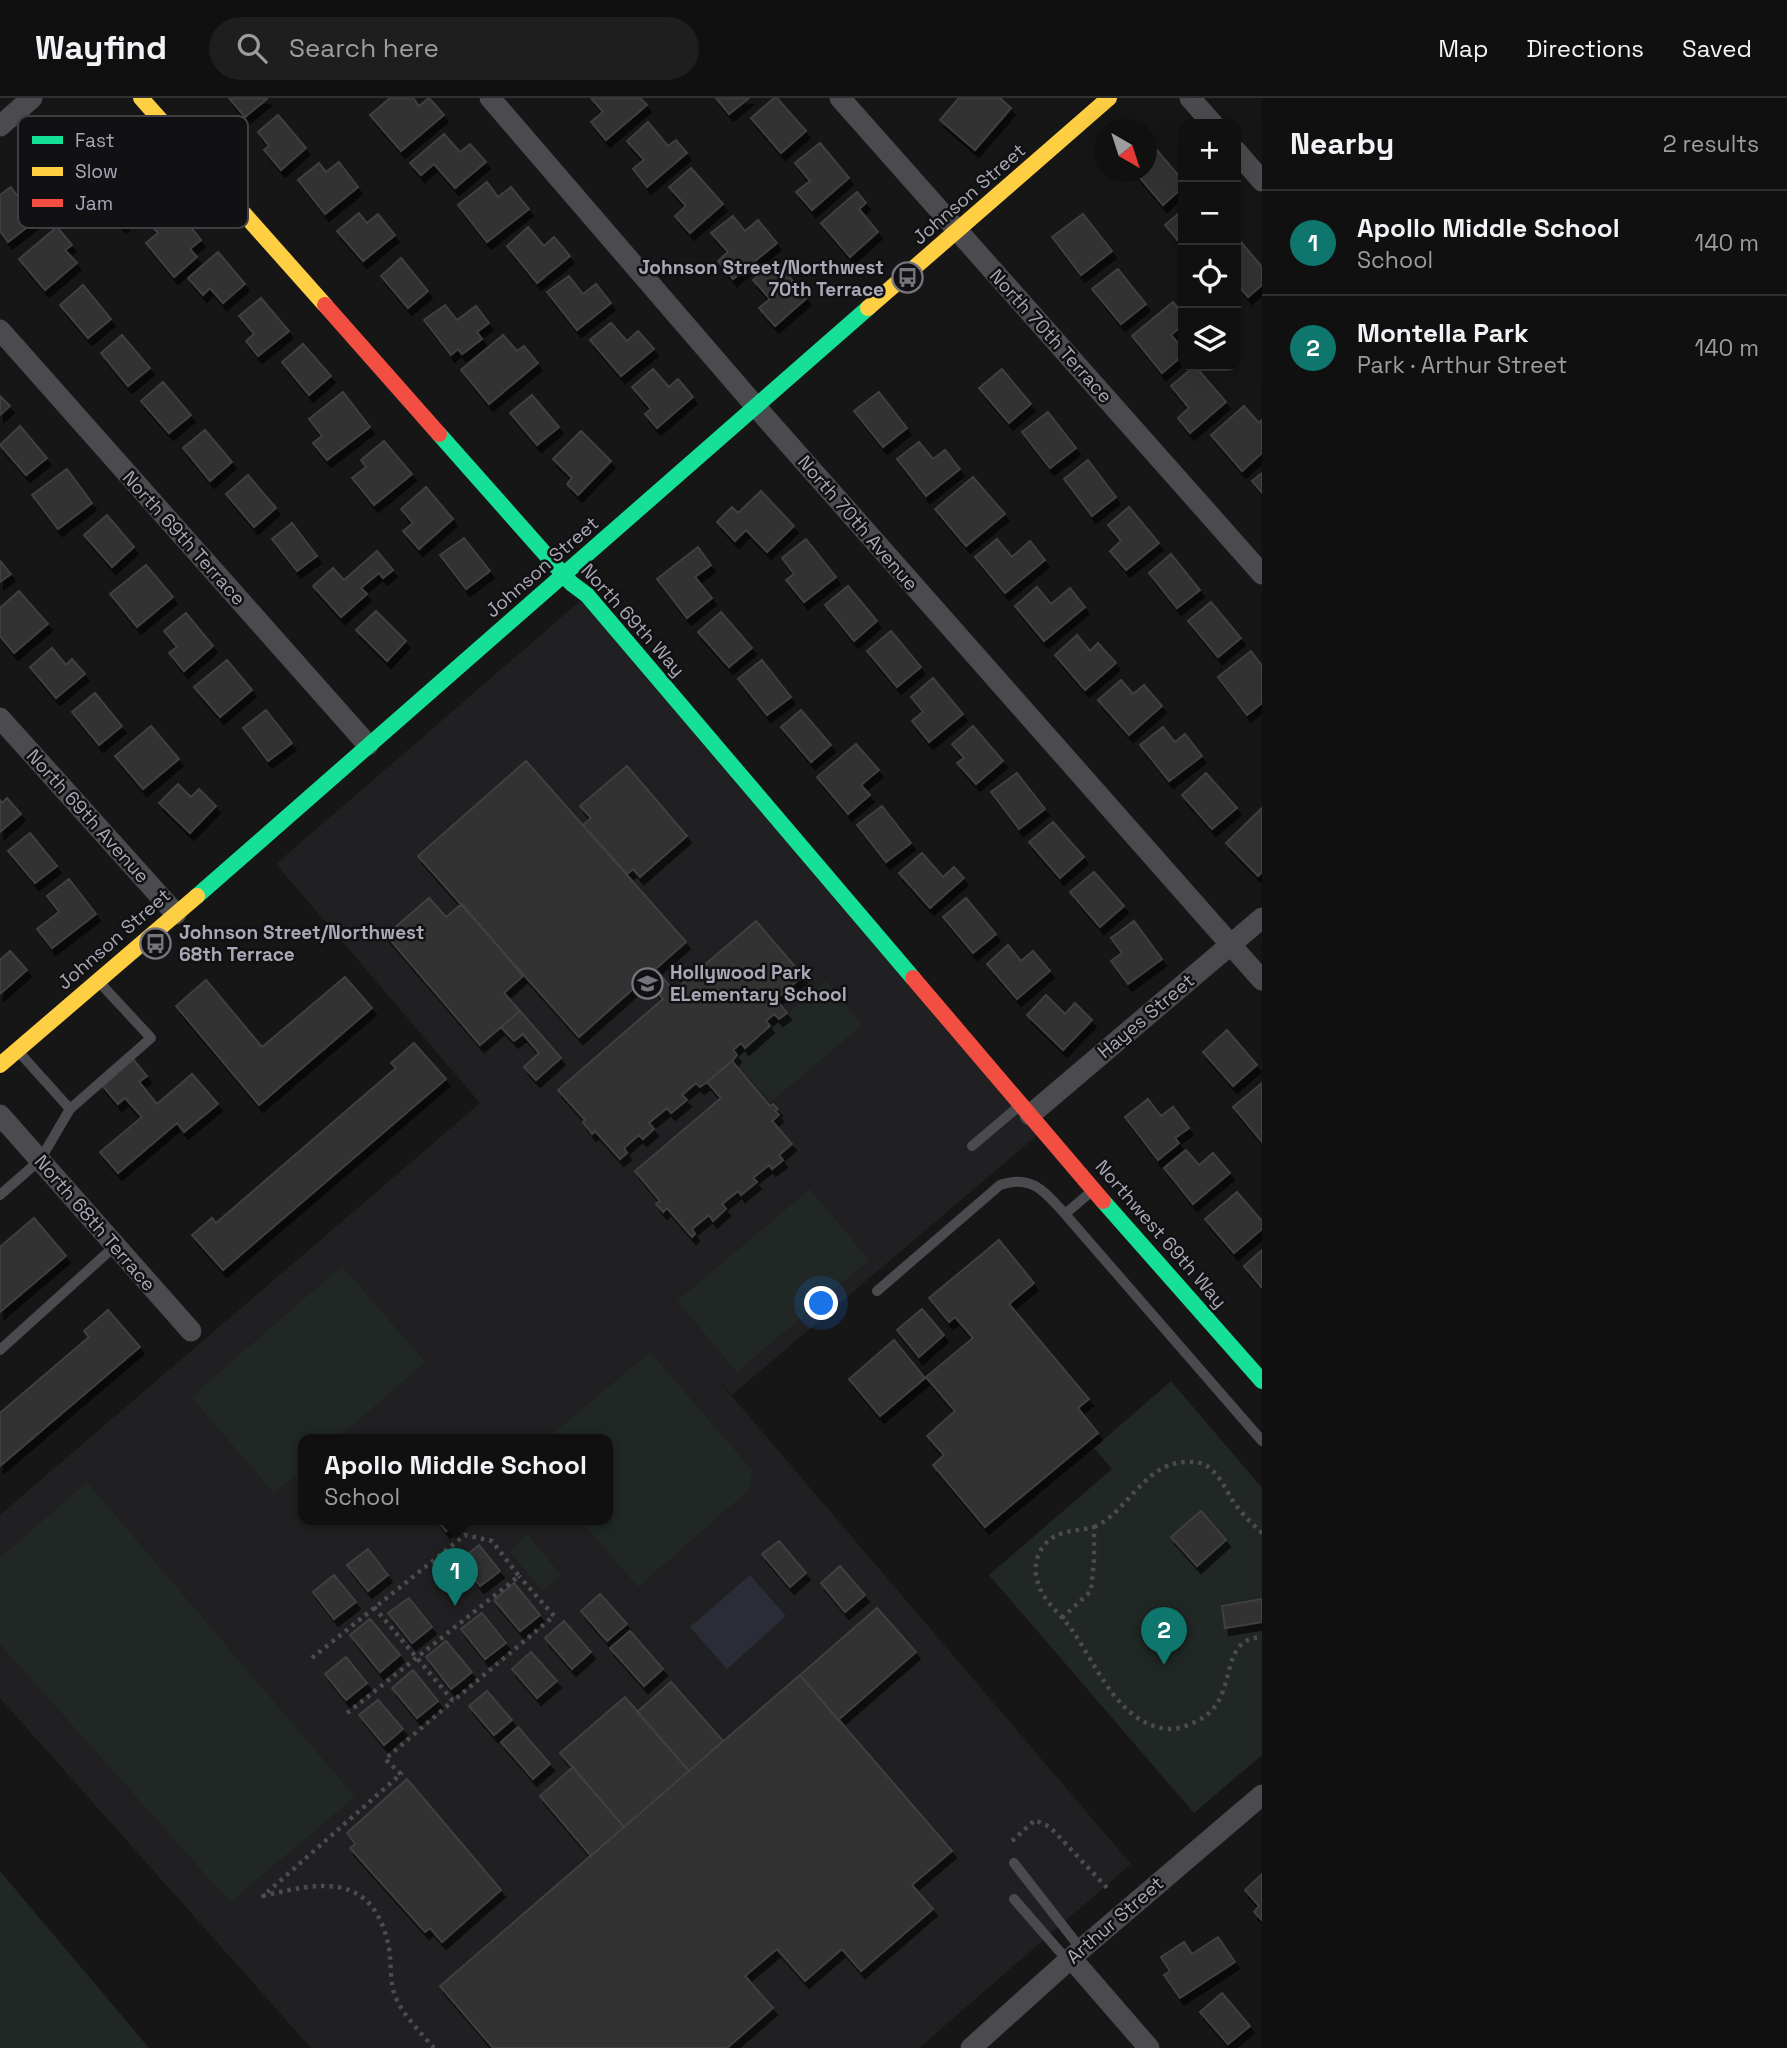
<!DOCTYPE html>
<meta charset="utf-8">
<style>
body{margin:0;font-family:"Space Grotesk",sans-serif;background:#1e1e1e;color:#f1f3f6}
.controls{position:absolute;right:21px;top:21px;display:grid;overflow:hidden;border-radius:14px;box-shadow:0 7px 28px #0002}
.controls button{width:63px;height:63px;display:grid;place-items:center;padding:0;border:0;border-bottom:2px solid #303030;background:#101010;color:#f1f3f6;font:35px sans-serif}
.compass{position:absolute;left:1094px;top:21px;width:63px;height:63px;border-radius:50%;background:#101010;box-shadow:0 7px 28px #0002;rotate:141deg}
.you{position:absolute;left:822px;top:1206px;width:24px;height:24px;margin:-18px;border:5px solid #fff;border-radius:50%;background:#1a73e8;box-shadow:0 0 0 10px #1a73e833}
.badge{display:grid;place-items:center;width:46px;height:46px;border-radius:50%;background:#0f766e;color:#fff;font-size:23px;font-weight:700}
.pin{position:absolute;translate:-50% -58px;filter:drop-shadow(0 2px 4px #0008)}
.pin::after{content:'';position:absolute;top:37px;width:24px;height:21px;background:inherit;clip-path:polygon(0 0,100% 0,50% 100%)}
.popup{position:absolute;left:298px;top:1336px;width:315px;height:91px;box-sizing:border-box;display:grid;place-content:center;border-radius:14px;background:#101010;filter:drop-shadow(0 2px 5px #0005);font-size:23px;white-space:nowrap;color:#9c9d9f}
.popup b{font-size:26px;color:#f1f3f6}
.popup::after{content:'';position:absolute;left:50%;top:100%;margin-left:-14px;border:14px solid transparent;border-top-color:#101010}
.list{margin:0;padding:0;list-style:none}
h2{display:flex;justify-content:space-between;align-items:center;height:91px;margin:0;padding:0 28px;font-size:30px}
h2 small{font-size:23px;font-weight:400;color:#9c9d9f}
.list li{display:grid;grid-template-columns:46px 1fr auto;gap:21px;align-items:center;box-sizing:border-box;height:105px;padding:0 28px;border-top:2px solid #303030}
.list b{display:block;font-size:26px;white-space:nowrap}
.list p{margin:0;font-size:23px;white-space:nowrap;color:#9c9d9f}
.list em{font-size:23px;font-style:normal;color:#9c9d9f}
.icon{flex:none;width:38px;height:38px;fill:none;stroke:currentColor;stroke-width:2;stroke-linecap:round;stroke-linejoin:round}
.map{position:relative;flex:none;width:1262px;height:1950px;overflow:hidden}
header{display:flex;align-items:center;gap:42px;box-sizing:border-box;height:98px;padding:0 35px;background:#101010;border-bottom:2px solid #303030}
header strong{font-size:33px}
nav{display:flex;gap:38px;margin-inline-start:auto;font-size:24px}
.search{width:490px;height:63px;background:#1e1e1e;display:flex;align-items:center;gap:18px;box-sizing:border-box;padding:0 24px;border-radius:38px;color:#9c9d9f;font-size:26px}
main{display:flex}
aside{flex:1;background:#101010}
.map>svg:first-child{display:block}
</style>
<header>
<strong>Wayfind</strong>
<div class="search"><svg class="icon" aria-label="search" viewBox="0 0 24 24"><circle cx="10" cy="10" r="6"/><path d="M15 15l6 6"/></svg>Search here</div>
<nav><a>Map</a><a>Directions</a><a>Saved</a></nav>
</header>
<main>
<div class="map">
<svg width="1262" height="1950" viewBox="0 0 1262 1950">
<defs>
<filter id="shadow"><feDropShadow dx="4" dy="7" stdDeviation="0" flood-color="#0009"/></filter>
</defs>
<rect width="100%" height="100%" fill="#161616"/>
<path fill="#202022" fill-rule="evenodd" d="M587,497L1042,1033L732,1297L707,1269L1131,1766L919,1950H311L0,1600V1417L480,1005L276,766ZM303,1342H607V1422H303Z"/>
<path fill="#202724" d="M826,883L862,927L771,1004L733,962Z
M810,1091L869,1162L737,1274L677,1203Z
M342,1168L425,1264L336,1342H303V1371L274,1395L191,1299Z
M650,1254L752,1372L750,1391L638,1489L580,1422H607V1342H545Z
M1171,1283L1262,1390V1657L1194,1715L989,1477L1112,1371L1094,1350Z
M87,1384L355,1699L230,1804L0,1546V1460Z
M528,1437L561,1477L542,1493L509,1453Z
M0,1773L149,1950H0Z"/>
<path fill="#2a2d37" d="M750,1477L786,1518L727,1571L690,1529Z"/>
<path fill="#313032" stroke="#3f3f42" stroke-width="2" filter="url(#shadow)" d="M229,0H266L267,1L245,19Z
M390,0H413L419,8L429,0L444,17L401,53L370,17Z
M591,0H640L647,7L606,42L591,24L603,14Z
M716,0H749L729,16Z
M774,0H777L806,33L781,55L751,20Z
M959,0H1000L1011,10L975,52L940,22Z
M278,17L306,50L281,72L264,52L269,48L258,34Z
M87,21L116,52L76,88L48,57Z
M648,24L668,48L676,42L687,55L647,89L633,71L644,62L627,43Z
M444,36L460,54L470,46L486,64L455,90L434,66L421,77L410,65Z
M820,45L849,80L812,112L796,94L810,83L795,65Z
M1156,51L1183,83V89L1163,107L1135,74H1146V59Z
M134,58L163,92L122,128L92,95Z
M339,64L358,89L325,116L298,82L319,65L326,74Z
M691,70L723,106L690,135L675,118L686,108L669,89Z
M487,84L498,99L511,89L529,111L487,144L458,107Z
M11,89L35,123L8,144L0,133V97Z
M857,94L866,105L859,111L878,134L850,159L821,125Z
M174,108L201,142L190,151L197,159L174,179L146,145L158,135L151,127Z
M1183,112V149L1165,127Z
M359,115L367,125L378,116L395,137L363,163L337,133Z
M1083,116L1112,153L1081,177L1052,139Z
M733,118L745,133L758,122L777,145L733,181L718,163L728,154L711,135Z
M57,129L72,147L65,152L77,165L45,192L19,161Z
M528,129L544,148L554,139L570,158L537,185L507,148Z
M1241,144L1262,169V187L1248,199L1236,185V149Z
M218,154L245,186L223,205L210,190L203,197L188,180Z
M401,160L428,193L408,210L381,178Z
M775,162L807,200L775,228L759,210L770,201L753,182Z
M1118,171L1146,206L1121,226L1092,191Z
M569,178L583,196L596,186L611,205L577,232L547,194Z
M83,187L111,221L88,240L60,207Z
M261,200L289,233L258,258L246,243L254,236L239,218Z
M1173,204L1183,216V227L1171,237L1183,251V257L1162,275L1132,238Z
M445,207L457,222L476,208L489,225L477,234L482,241L462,256L458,251L451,257L424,222Z
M611,225L627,243L638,233L654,251L621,278L590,242Z
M122,237L150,270L128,288L101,255Z
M503,237L517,253L524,248L538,265L489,306L461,272Z
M303,246L331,278L309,297L282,264Z
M1195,268L1226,304L1190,335L1178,320L1189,310L1171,288Z
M653,271L669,289L678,281L693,299L657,330L645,316L651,311L632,289Z
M1002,271L1031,306L1009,325L979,290Z
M163,284L191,317L169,335L141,303Z
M343,294L370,329L327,362L313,345L322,338L309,321Z
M879,294L907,330L883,349L854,313Z
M532,297L559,329L537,347L510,315Z
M0,298L10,308L0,317Z
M1244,308L1259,325L1262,322V355L1242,373L1211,337Z
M1048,314L1076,350L1050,370L1022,334Z
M20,328L47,360L26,377L0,347Z
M205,332L232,364L210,383L183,350Z
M581,333L611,363L578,397L567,386L572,380L553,361Z
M384,343L412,376L374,407L352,380L366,369L361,362Z
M919,344L933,361L945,352L960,371L926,398L897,361Z
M1088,362L1116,399L1092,418L1064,381Z
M67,371L92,405L58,431L32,397Z
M1262,375V395L1252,383Z
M248,377L276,410L254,429L226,396Z
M973,379L1005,416L966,448L935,411Z
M426,389L453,421L419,451L403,433L413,425L401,411Z
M761,393L794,428L767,454L746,432L735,443L717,424L732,409L738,415Z
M1129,409L1159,445L1126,472L1110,453L1121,443L1108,427Z
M107,417L134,449L112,469L84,437Z
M292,425L317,458L297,473L272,441Z
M464,440L490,473L466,491L440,457Z
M806,441L836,479L804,504L786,482L794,476L782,460Z
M997,441L1012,459L1030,443L1045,462L1005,495L975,459Z
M698,449L711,467L695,479L712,500L687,520L657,481Z
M377,453L393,472L383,480L379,475L361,490L367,496L341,519L313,488L333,470L344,482Z
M1171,456L1200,492L1177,510L1149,475Z
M0,463L11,476L0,484Z
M146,467L173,499L137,529L110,496Z
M848,488L877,523L854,543L825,507Z
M1037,489L1051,506L1070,490L1085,509L1044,543L1015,508Z
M19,493L48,526L14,555L0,538V510Z
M1211,504L1241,540L1218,559L1188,523Z
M376,513L406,543L387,563L356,532Z
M721,514L752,550L729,569L698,534Z
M186,515L213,548L184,573L169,555L177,549L164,533Z
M891,533L921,569L897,589L867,553Z
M1077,537L1090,553L1098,545L1116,565L1085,592L1055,557Z
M52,550L66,567L72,561L85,576L56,600L30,569Z
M1251,553L1262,568V605L1247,617L1218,579Z
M227,562L252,592L220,619L194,589Z
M762,562L791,599L767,617L738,581Z
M933,580L963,616L929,644L912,623L923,614L911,599Z
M1121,582L1133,596L1144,587L1162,608L1129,637L1098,602Z
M95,595L122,628L99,647L72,614Z
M266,612L292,645L268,663L243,630Z
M801,612L831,647L811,664L781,629Z
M151,628L179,661L143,691L115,658Z
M973,628L1003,663L976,686L957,665L964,660L952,646Z
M1163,629L1175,644L1185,636L1202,658L1169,683L1140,647Z
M856,646L879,672L861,687L870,697L848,716L817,679Z
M526,663L686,844L579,939L418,758Z
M627,668L687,738L640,779L633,771L627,776L583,727L591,720L580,708Z
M1017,675L1045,711L1019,731L991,694Z
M1206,675L1237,710L1212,731L1182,697Z
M178,686L191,699L199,691L216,708L190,735L159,705Z
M7,700L21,716L0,734V702L2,705Z
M882,708L911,745L886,764L857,727Z
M1262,710V774L1258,778L1226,745Z
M1053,724L1084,759L1060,780L1029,744Z
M30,735L57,768L35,785L8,753Z
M922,755L943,779L954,769L964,780L930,810L899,775Z
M1094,774L1124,808L1100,829L1070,794Z
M69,781L96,816L52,850L37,831L59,814L47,798Z
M429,800L446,819L462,806L523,878L504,895L520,913L480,947L386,837Z
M966,800L996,836L973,855L943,819Z
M756,823L803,878L776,901L787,915L779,921L774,916L766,923L770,928L745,950L741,945L733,952L737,957L732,963L707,984L700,989L696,985L682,997L687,1002L671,1015L667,1010L649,1025L654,1031L643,1041L639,1037L624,1050L627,1055L620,1061L595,1033L592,1036L583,1024L585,1022L558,992L663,901L644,879L654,870L674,893Z
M1134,823L1162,861L1128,886L1111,863L1122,855L1111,840Z
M1008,847L1021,863L1033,853L1050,873L1017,901L987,866Z
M10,853L27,872L0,896V862Z
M345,879L372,910L259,1007L176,908L206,882L262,949Z
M1046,897L1065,916L1075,905L1092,922L1063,952L1027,917Z
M520,913L561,960L536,982L524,969L539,955L523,936L514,943L501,929Z
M1227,932L1257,967L1233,988L1203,954Z
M414,945L446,981L223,1172L192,1137L212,1120L216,1125L396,970L391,965Z
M132,960L147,978L139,984L157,1006L192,976L218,1006L184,1034L177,1025L118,1075L100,1054L142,1019L125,1000L118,1006L101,986Z
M732,963L770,1008L773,1006L778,1011L775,1013L779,1017L772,1023L792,1046L779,1057L783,1062L772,1071L769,1067L753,1080L757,1084L741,1097L738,1093L722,1106L726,1111L713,1123L709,1117L692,1131L695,1136L692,1139L667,1110L663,1114L656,1106L660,1103L635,1073L721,1000L707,984Z
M1262,985V1044L1233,1009Z
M1148,1001L1161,1018L1173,1009L1189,1030L1175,1040L1179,1045L1158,1062L1125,1019Z
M1186,1052L1199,1067L1213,1055L1230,1075L1193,1106L1164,1070Z
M1237,1094L1262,1123V1131L1234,1155L1205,1121Z
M34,1120L66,1158L0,1214V1149Z
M999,1142L1034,1185L1009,1206L1089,1301L1078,1310L1098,1335L985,1429L933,1367L944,1357L927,1338L955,1313L926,1279L973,1240L955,1219L949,1224L929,1200Z
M1262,1152V1190L1244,1168Z
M922,1211L944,1237L919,1259L897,1232Z
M108,1212L140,1249L0,1368V1315L89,1239L84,1233Z
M894,1242L925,1280L880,1318L849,1281Z
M1201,1413L1226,1442L1197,1468L1171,1439Z
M437,1422H460L446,1433Z
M779,1443L806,1475L790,1489L762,1456Z
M479,1447L500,1473L480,1488L460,1463Z
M368,1451L388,1477L368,1493L347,1467Z
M840,1468L865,1497L845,1514L821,1485Z
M334,1477L356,1504L334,1521L313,1494Z
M514,1485L540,1517L520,1533L494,1502Z
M600,1496L627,1526L607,1543L581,1513Z
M409,1500L432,1529L412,1545L388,1515Z
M1262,1501V1524L1225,1530L1222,1508Z
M877,1510L916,1554L838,1622L800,1577Z
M482,1515L506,1545L485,1561L461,1531Z
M370,1521L400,1557L380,1574L350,1537Z
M564,1523L591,1554L572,1571L545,1540Z
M630,1533L663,1571L644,1588L610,1550Z
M446,1543L472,1574L451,1591L426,1559Z
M531,1554L557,1583L537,1600L512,1571Z
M346,1559L367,1585L346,1602L325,1576Z
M413,1572L438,1603L417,1620L392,1590Z
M800,1577L952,1753L912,1787L933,1811L861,1873L842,1851L805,1883L777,1851L745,1878L773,1910L727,1950H493L440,1888Z
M671,1584L723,1643L689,1673L637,1614Z
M487,1593L512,1622L494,1637L469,1608Z
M625,1599L689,1673L624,1729L560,1655Z
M378,1602L403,1631L384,1647L359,1617Z
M518,1629L550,1666L533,1681L501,1644Z
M573,1669L624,1729L591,1758L540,1698Z
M407,1681L501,1792L442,1844L430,1830L425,1834L350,1750L355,1746L347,1735Z
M1262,1776V1822L1254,1814L1259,1808L1245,1792Z
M1218,1839L1235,1864L1180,1900L1164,1877L1170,1873L1161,1859L1184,1844L1192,1856Z
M1222,1895L1250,1928L1228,1946L1200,1914Z"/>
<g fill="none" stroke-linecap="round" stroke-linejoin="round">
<path stroke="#4c4c50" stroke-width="4.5" stroke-dasharray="3.5 5" stroke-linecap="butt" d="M1094,1429C1130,1413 1144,1362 1191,1364C1199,1364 1206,1366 1211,1371C1220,1379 1224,1388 1230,1398C1238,1412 1250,1424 1262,1435
M374,1509L453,1603L554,1518L519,1478
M1062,1520L1091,1493L1094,1462V1429C1075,1434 1055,1431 1042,1450C1035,1460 1034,1474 1038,1485C1044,1505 1061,1516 1072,1532C1096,1566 1120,1629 1170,1631C1178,1631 1187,1628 1195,1624C1243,1603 1214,1541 1262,1539
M312,1560L465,1437L492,1443L519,1478L346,1616
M1012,1743L1035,1722L1050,1729L1109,1792
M434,1950C421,1935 403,1917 395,1898C389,1882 392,1862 388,1845C371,1774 320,1784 263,1798L401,1676L385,1661L453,1603"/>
<path stroke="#4b4b4f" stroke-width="10" d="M18,953L70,1011
M972,1048L1018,1009
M0,1097L40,1062L70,1011L151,940L100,885
M1065,1116L1092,1093
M877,1193L1000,1087C1032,1076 1045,1094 1065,1116L1262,1343
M0,1252L115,1148
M1014,1765L1081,1851
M1014,1801L1068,1863"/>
<path stroke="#4b4b4f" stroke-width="21" d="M490,0L757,310L1262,882
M840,0L1262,476
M1190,0L1213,26
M0,28L32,0
M1236,53L1262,83
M0,232L368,647
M0,620L176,816
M0,1017L191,1233
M1030,1017L1262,820
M1071,1860L1149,1950
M971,1950L1071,1860L1262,1697"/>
<path stroke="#16e098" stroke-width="16" d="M439,336L571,485L587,497L913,880
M197,798L868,210
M1103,1103L1262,1283"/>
<path stroke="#ffcf43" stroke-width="16" d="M141,0L325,207
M868,210L1109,0
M0,967L197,798"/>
<path stroke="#f24e42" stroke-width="16" d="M325,207L439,336
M913,880L1103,1103"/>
</g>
<defs>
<symbol id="bus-ring" viewBox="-11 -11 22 22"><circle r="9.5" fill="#111012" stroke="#76757e" stroke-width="1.5"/><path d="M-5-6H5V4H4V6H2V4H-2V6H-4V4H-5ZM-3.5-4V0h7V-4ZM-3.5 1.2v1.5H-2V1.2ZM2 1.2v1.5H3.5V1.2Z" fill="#76757e"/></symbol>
<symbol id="school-ring" viewBox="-11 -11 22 22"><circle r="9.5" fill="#111012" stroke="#76757e" stroke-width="1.5"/><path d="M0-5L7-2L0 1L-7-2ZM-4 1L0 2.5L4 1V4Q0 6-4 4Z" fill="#76757e"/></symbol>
</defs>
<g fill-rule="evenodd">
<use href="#bus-ring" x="890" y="162" width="35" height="35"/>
<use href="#bus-ring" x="138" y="828" width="35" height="35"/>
<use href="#school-ring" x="630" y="868" width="35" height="35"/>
</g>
<g text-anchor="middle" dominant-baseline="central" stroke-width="5" stroke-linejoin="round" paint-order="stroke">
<g font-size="19" fill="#a9a8b6" stroke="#111012">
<text transform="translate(969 96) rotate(-41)">Johnson Street</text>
<text transform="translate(1051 238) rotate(48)">North 70th Terrace</text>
<text transform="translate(858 425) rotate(49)">North 70th Avenue</text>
<text transform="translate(184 440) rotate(48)">North 69th Terrace</text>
<text transform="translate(542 469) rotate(-41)">Johnson Street</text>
<text transform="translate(633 522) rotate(48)">North 69th Way</text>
<text transform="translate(88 718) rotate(48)">North 69th Avenue</text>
<text transform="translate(114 841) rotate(-41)">Johnson Street</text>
<text transform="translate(1146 918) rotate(-40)">Hayes Street</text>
<text transform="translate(95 1125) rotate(49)">North 68th Terrace</text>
<text transform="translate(1161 1136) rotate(49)">Northwest 69th Way</text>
<text transform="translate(1115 1822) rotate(-41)">Arthur Street</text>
</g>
<g font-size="19" font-weight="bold" fill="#a9a8b6" stroke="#111012" text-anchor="start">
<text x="884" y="169" text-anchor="end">Johnson Street/Northwest<tspan x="884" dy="22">70th Terrace</tspan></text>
<text x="179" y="834">Johnson Street/Northwest<tspan x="179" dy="22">68th Terrace</tspan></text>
<text x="670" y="874">Hollywood Park<tspan x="670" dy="22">ELementary School</tspan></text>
</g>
</g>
<rect x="18" y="18" width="230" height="112" rx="10" fill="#111012" stroke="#3f3e43" stroke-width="2"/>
<rect x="32" y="38" width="31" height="8" fill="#16e098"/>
<rect x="32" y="69" width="31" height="9" fill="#ffcf43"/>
<rect x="32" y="101" width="31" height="8" fill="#f24e42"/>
<g font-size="19" fill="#a9a8b6">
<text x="75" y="49">Fast</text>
<text x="75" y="80">Slow</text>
<text x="75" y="112">Jam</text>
</g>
</svg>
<div class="controls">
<button>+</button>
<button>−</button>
<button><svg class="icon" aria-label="locate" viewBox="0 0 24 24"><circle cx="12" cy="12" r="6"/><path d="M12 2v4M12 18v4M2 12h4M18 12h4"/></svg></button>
<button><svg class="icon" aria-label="layers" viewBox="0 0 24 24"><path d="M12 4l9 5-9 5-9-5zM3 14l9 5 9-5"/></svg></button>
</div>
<svg class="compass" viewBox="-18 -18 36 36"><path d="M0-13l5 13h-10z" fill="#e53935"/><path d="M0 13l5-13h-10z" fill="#9c9d9f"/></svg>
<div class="you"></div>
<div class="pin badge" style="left:455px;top:1508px">1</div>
<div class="popup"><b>Apollo Middle School</b>School</div>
<div class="pin badge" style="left:1164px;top:1567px">2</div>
</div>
<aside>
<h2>Nearby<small>2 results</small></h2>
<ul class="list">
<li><span class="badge">1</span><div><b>Apollo Middle School</b><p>School</p></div><em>140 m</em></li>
<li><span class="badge">2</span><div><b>Montella Park</b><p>Park · Arthur Street</p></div><em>140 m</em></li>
</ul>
</aside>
</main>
